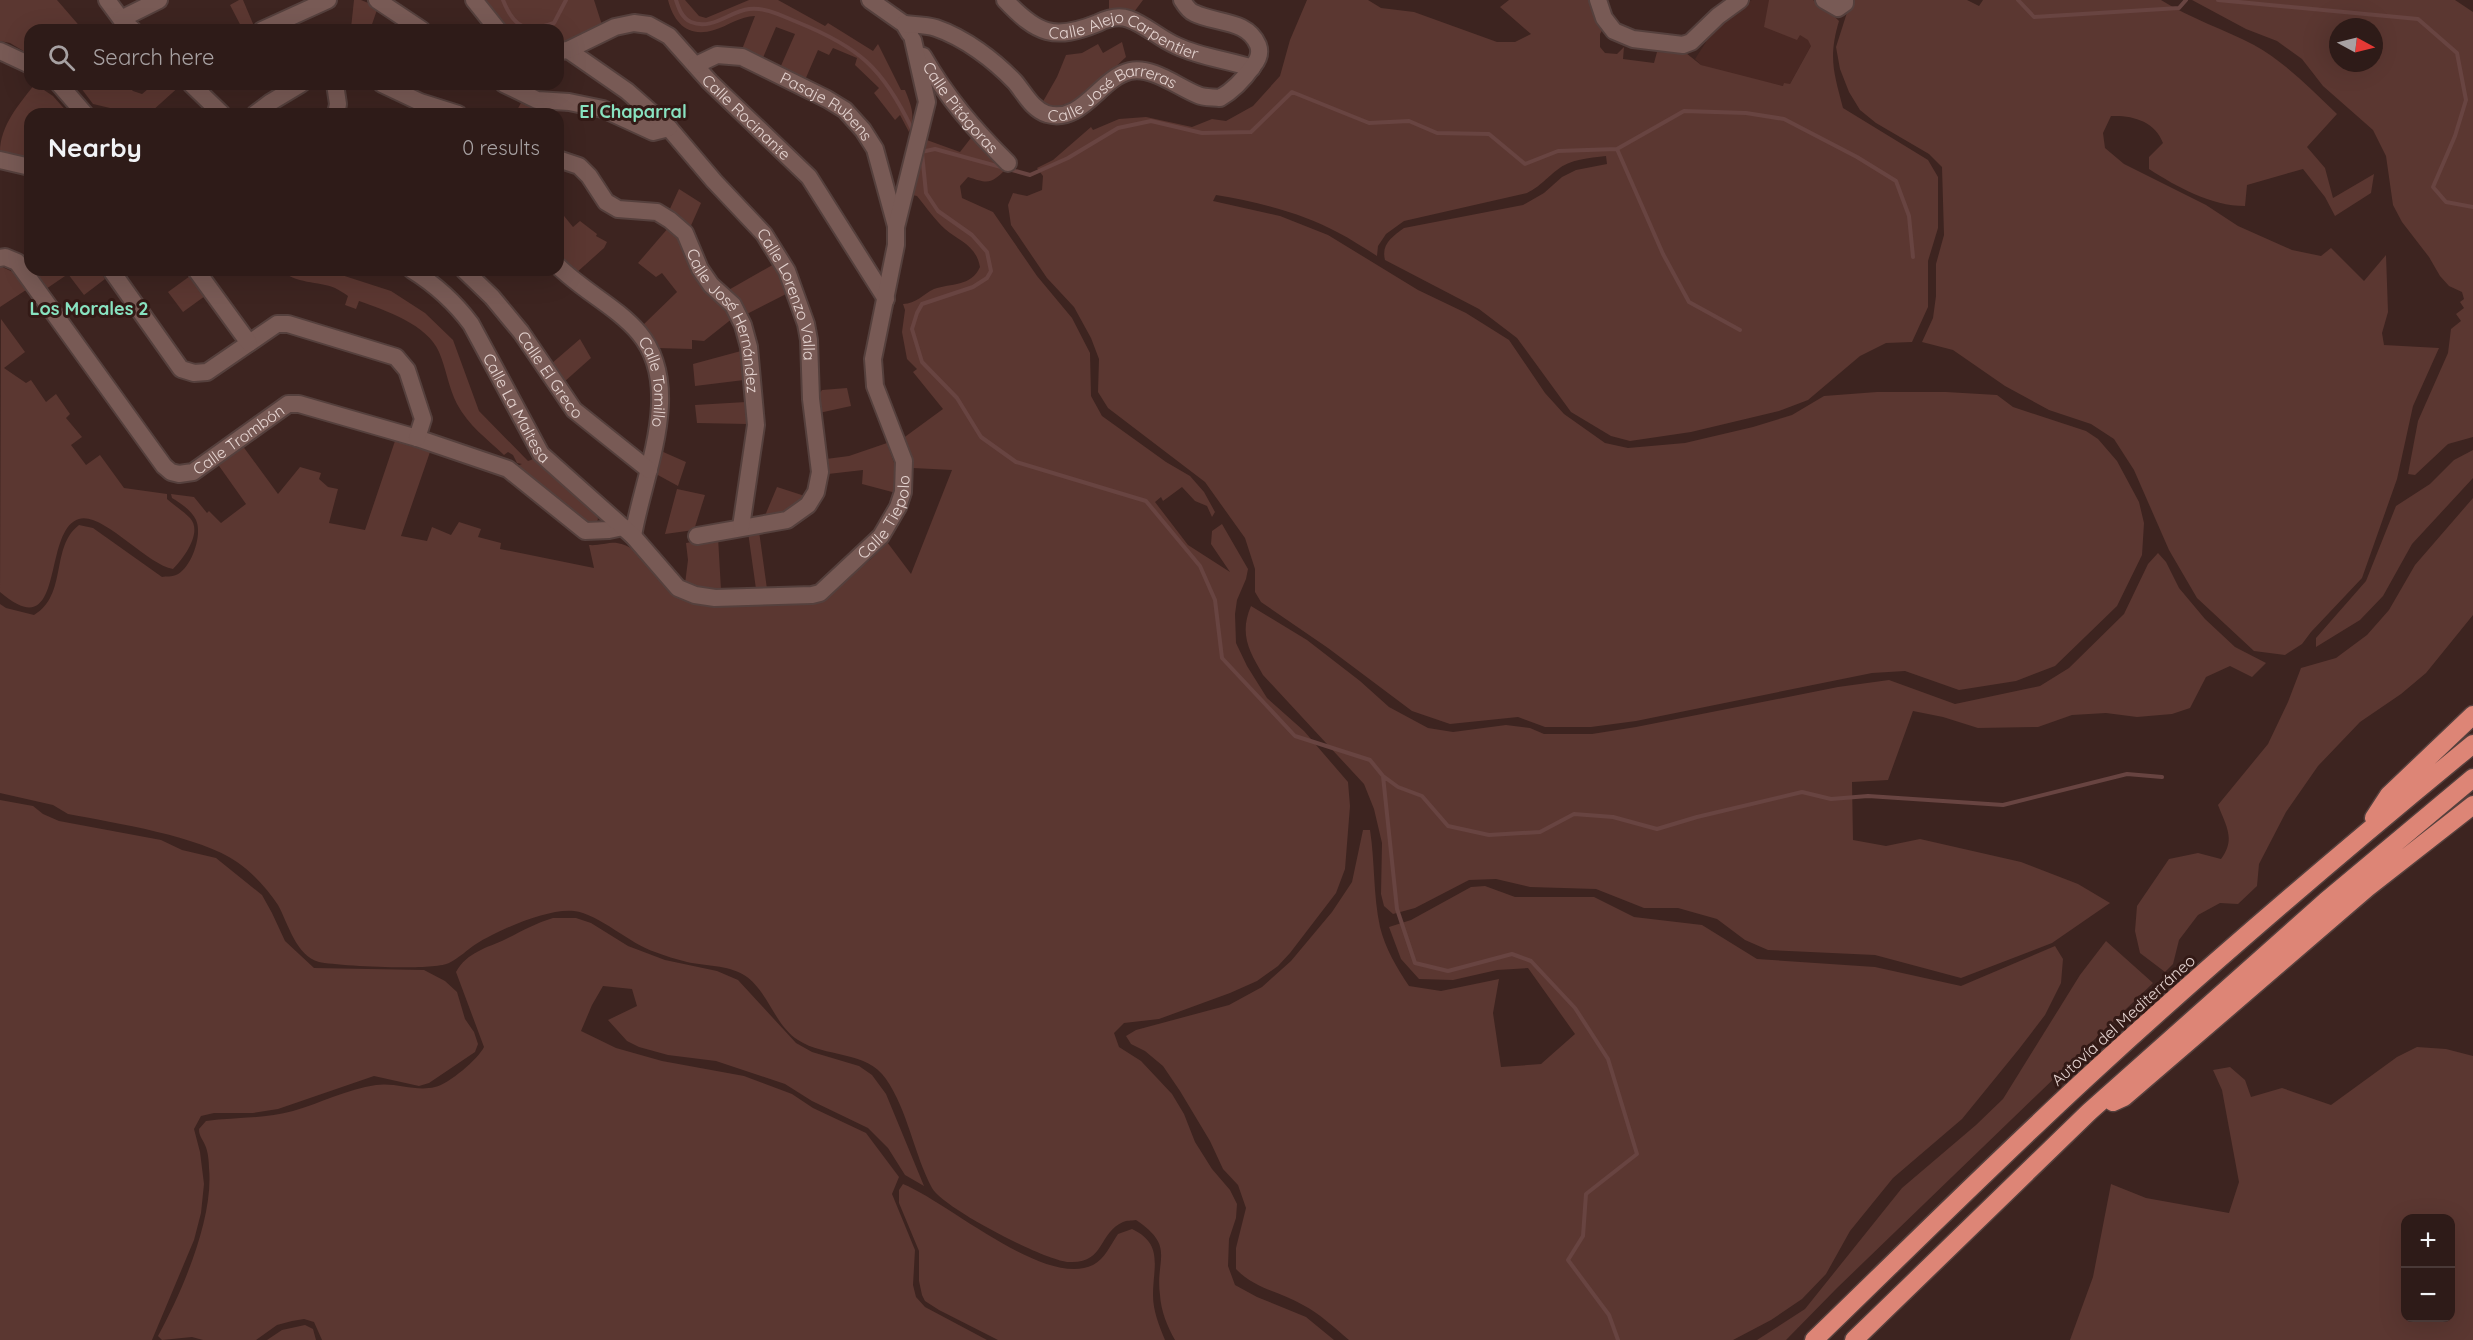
<!DOCTYPE html>
<meta charset="utf-8">
<style>
body{margin:0;font-family:Quicksand,sans-serif;background:#3a2825;color:#f1f3f6}
.controls{position:absolute;right:18px;bottom:18px;display:grid;overflow:hidden;border-radius:12px;box-shadow:0 6px 24px #0002}
.controls button{width:54px;height:54px;display:grid;place-items:center;padding:0;border:0;border-bottom:2px solid #493937;background:#2e1b18;color:#f1f3f6;font:30px sans-serif}
.compass{position:absolute;left:2329px;top:18px;width:54px;height:54px;border-radius:50%;background:#2e1b18;box-shadow:0 6px 24px #0002;rotate:97deg}
.list{margin:0;padding:0;list-style:none}
h2{display:flex;justify-content:space-between;align-items:center;height:78px;margin:0;padding:0 24px;font-size:26px}
h2 small{font-size:20px;font-weight:400;color:#a7a1a2}
.icon{flex:none;width:33px;height:33px;fill:none;stroke:currentColor;stroke-width:2;stroke-linecap:round;stroke-linejoin:round}
.map{position:relative;flex:none;width:2473px;height:1340px;overflow:hidden}
.search{position:absolute;background:#2e1b18;box-shadow:0 6px 24px #0002;left:24px;top:24px;width:540px;height:66px;display:flex;align-items:center;gap:15px;box-sizing:border-box;padding:0 21px;border-radius:18px;color:#a7a1a2;font-size:22px}
.panel{position:absolute;background:#2e1b18;box-shadow:0 6px 24px #0002;left:24px;top:108px;width:540px;height:168px;border-radius:18px}
.map>svg:first-child{display:block}
</style>
<div class="map">
<svg width="2473" height="1340" viewBox="0 0 2473 1340">
<rect width="100%" height="100%" fill="#3d2420"/>
<path fill="#492823" d="M1752,0H1813L1811,46L1790,84L1783,86L1726,73L1701,65L1695,59L1706,42L1704,40L1739,6Z"/>
<path fill="#5b3731" fill-rule="evenodd" d="M0,0H57L83,30H30V55L10,43L0,41Z
M239,0H243L254,26L243,30L230,5Z
M354,0H361L378,7L370,30H341L351,28Z
M482,0H594L602,25L567,42L558,44V30H508Z
M668,0H685L699,16L706,18L749,0H778L825,26L828,23L873,51L878,44L901,90H905C911,105 916,116 909,132L900,115L895,120L874,93L879,88L855,65L857,58L833,48L829,55L818,50L805,80L780,68L795,34L776,27L762,60L741,52L755,16C740,16 728,26 714,30C688,38 674,23 668,0Z
M1109,0H1143L1134,12H1109Z
M1307,0H1368L1381,8L1414,12L1497,42H1515L1531,34L1500,7L1509,0H1593L1603,29L1600,34V47L1605,53L1617,54L1624,47L1623,59L1654,63L1657,52L1686,53L1701,65L1783,86L1784,83L1790,84L1811,46L1808,40L1800,35L1797,40L1764,27L1769,0H1813L1829,11L1839,21C1828,58 1834,73 1843,108L1928,160L1938,177V228L1928,261V307L1912,342L1886,343L1860,356L1808,400L1779,411L1691,432L1630,441L1611,436L1571,412L1517,338L1479,309L1385,260C1381,244 1392,237 1404,228L1523,205L1544,193L1562,177L1576,170L1607,164L1606,156C1589,158 1570,159 1557,170C1544,180 1542,185 1527,193L1404,221L1386,234L1378,246L1377,256C1364,248 1351,239 1337,232C1303,213 1254,201 1216,195L1213,201L1280,216L1328,235L1418,290L1466,313L1509,340L1545,393L1564,414L1605,443L1628,448L1685,443L1753,427L1792,415L1824,396L1877,392H1946L1997,395L2013,407L2086,431L2098,439L2117,461L2139,502L2144,523L2142,555L2117,606L2055,666L2016,681L1959,690L1905,671L1872,673L1636,721L1591,727H1545L1518,717L1450,724L1412,711L1328,648L1261,602L1255,592V569L1245,538L1205,482L1108,408L1098,392L1099,359L1091,338L1074,307L1047,278L1011,225L1008,205L1013,193L1027,196L1042,190L1043,176L1037,168L1053,160L1091,127L1093,130L1119,119L1146,117L1192,127L1212,119L1226,121L1253,106L1280,76L1290,40Z
M1851,0H1967L1979,6L1983,0H2161C2191,19 2224,29 2254,45C2286,63 2311,89 2337,114L2307,147L2325,168L2333,198L2374,174L2371,193L2335,216L2325,197L2303,169L2247,185L2245,206C2211,206 2177,187 2149,169V157L2163,143C2155,121 2132,115 2111,116L2103,133L2105,148L2124,164L2206,205L2238,226L2292,250L2321,256L2331,248L2364,281L2386,255L2388,312L2382,333L2384,345L2439,348L2413,406L2397,479L2362,578L2311,632L2302,644L2285,655L2254,651L2197,598L2169,550L2134,470L2114,439L2091,424L2049,410L2005,386L1953,350L1922,342L1933,318L1936,296V264L1944,235L1942,167L1929,154L1876,123L1860,110L1849,92L1840,69L1836,47Z
M2192,0H2455L2473,12V437L2448,444L2415,475L2408,474L2418,421L2448,353L2451,329L2461,321L2456,314L2464,308L2460,302L2464,299L2462,292L2449,286L2440,276L2429,257L2402,222L2393,205L2386,156L2373,130L2323,86L2302,59L2277,41L2246,29ZM2338,27H2374V63H2338Z
M1122,42L1126,57C1102,79 1077,113 1041,105L1057,77L1066,55L1082,53L1098,44L1103,53Z
M35,84L53,96L69,114H30V159L0,152C0,126 19,104 35,84Z
M78,84H126L133,91L142,94L154,84H182L151,112L152,114H119L110,108L93,104Z
M523,99L551,106L547,114H515Z
M974,134L1007,168C991,184 989,184 968,177L960,186L962,198L993,212L1037,276L1072,318L1090,353L1091,396L1102,416L1166,462L1190,476L1204,492L1215,512L1212,517L1207,506L1195,501L1182,487L1163,501L1161,497L1155,502L1188,545L1230,572L1211,544L1212,531L1222,524L1248,569L1246,579L1237,600L1235,614L1236,643L1247,666L1267,698L1304,731L1348,782L1350,806L1345,869L1336,893L1290,953L1278,966L1257,981L1230,993L1159,1019L1124,1023L1114,1033L1119,1047L1141,1061L1172,1094L1184,1114L1195,1142L1212,1169L1230,1190L1237,1204L1236,1218L1229,1239L1228,1266L1235,1285L1257,1297L1306,1317L1334,1340H1175C1167,1326 1161,1311 1160,1295C1155,1258 1176,1247 1136,1220C1131,1221 1127,1220 1123,1222C1098,1233 1105,1264 1069,1262C1045,1261 943,1208 932,1188C914,1154 908,1111 886,1079C867,1050 825,1058 798,1040C774,1025 768,990 744,975C728,965 704,966 687,962C676,959 665,956 655,952C630,944 599,914 574,911C548,908 498,930 476,944C467,950 459,958 449,963C434,971 338,966 319,962C296,956 288,923 278,905C268,890 252,872 237,862C200,836 115,823 68,814L53,805L0,793V604L6,608L34,615C68,595 50,547 79,525L93,528L162,577C166,576 172,577 176,575C191,569 203,535 196,520C191,510 182,504 172,498L171,494L194,497L207,513L209,511L221,523L246,504L217,463L242,445L278,494L300,467L321,473L319,479L328,487L338,489L329,523L365,530L395,441L430,452L401,536L427,541L432,527L451,535L459,522L481,529L478,537L501,543L500,549L594,568L589,545C598,546 610,542 617,543C642,546 655,579 672,593L822,599L871,559L887,542L911,574L952,470L913,468L902,439L943,409L913,372L917,369L907,359L902,332L905,310L903,304C916,304 923,294 934,289C951,283 971,287 980,267C976,245 959,241 945,229C935,220 926,207 917,196L912,195L924,139L960,152Z
M679,189L701,203L689,230L668,213Z
M561,208L560,211L573,227L580,221L597,234L596,236L607,242L604,248L575,274L558,257V210Z
M669,227L678,237L697,281L733,318L704,341L692,340V349L658,348L655,340L643,325L677,292L662,273L656,277L638,263Z
M776,263L788,293L745,315L725,292Z
M0,266L13,272L26,290L0,307Z
M33,270H99L105,279L84,295L68,274L46,289Z
M282,270H326L391,291L425,313L453,340L479,411L528,461L536,458L596,512L598,519L595,525L591,526L517,466L522,464L517,463L513,455L508,452L504,455C487,439 468,425 457,404C449,389 446,368 439,352C428,325 385,310 359,301L356,309L345,305L348,296C344,293 339,290 335,288C319,281 294,284 282,270Z
M190,276L205,296L183,312L168,292Z
M1,319L25,352L4,368L26,383L31,380L46,402L56,394L70,414L66,418L82,437L71,445L86,465L100,455L124,488L167,494V499C174,505 183,511 190,518C203,532 184,558 173,569C147,565 103,512 79,519C41,530 67,649 0,592Z
M580,339L591,358L564,382L551,364Z
M741,351L744,380L695,386L693,364Z
M847,388L851,406L819,413L817,397L822,390Z
M746,402L748,424L697,423L695,405Z
M887,443L898,474L896,493L862,484L863,470L828,474L826,459L849,456Z
M2473,450V478L2412,544L2383,596L2360,620L2316,647V638L2366,581L2396,506L2430,484L2454,460Z
M661,451L686,462L678,486L656,474Z
M777,487L808,497L795,509L764,518Z
M677,489L705,495L694,530L665,534Z
M2473,498V615L2426,673L2401,694L2360,722L2318,766L2286,812L2259,864L2257,886L2238,904L2220,903L2198,915L2179,940L2173,964L2165,972L2140,953L2135,931L2137,906L2169,859L2198,853L2221,859C2236,839 2226,826 2218,805L2268,744L2288,702L2301,668L2336,658L2367,635L2389,610L2415,565Z
M759,531L767,589H756L748,532Z
M718,537L721,590H704L685,584L688,560L686,543Z
M2158,553L2166,562L2179,588L2205,619L2235,647L2266,663L2252,677L2230,666L2206,677L2190,708L2172,714L2137,717L2106,713L2072,715L2038,727L1978,728L1943,717L1913,711L1888,780L1852,782L1853,840L1886,846L1920,839L2021,862L2078,884L2110,903L2052,943L1961,978L1875,955L1768,950L1745,940L1717,919L1678,908H1644L1596,889L1530,887L1496,879L1469,880L1415,908L1393,914L1384,906L1381,894L1382,843L1374,809L1364,784L1263,675C1249,651 1239,634 1251,606L1307,640L1360,681L1389,707L1428,728L1453,732L1506,725L1530,728L1544,734H1592L1636,727L1838,687L1889,680L1955,704L2040,686L2069,668L2124,614L2148,564Z
M0,800L33,806L43,814L59,821L161,840L182,850L216,858L262,895L272,913L285,941L314,968L424,970L445,981L457,992L465,1019L474,1032L478,1044L475,1052L429,1083L419,1086L374,1076L278,1109L253,1113H214L201,1116L194,1129L200,1152L204,1184L201,1213L194,1240L152,1340H0Z
M1363,830H1370C1375,862 1373,895 1380,927C1385,948 1397,968 1409,986L1441,991L1499,979L1493,1013L1501,1067L1541,1064L1575,1034L1528,968L1497,970L1453,980L1419,979L1401,959L1389,927L1411,920L1471,887L1485,886L1515,897H1594L1634,917L1702,925L1757,959L1875,967L1961,986L2055,946L2063,959L2061,983L2045,1015L2019,1049L1962,1119L1893,1178L1850,1231L1826,1274L1802,1299L1771,1320L1733,1340H1349C1335,1328 1320,1314 1303,1305C1281,1292 1255,1289 1236,1269V1248L1246,1208L1238,1185L1223,1169L1210,1141L1180,1091L1163,1066L1145,1051L1131,1044L1126,1036L1136,1030L1229,1005L1262,987L1291,961L1332,912L1352,882Z
M553,918H576L591,923L628,946L665,960L717,971L738,980L796,1043L812,1052L859,1066L872,1075L886,1094L924,1186L905,1175L888,1148L868,1128L812,1101L785,1084L716,1061L668,1055L639,1047L627,1041L608,1020L637,1006L632,989L603,986L592,1005L581,1031L616,1048L662,1061L744,1076L792,1094L813,1108L866,1133L899,1177L892,1194L915,1250L913,1285L916,1297L925,1307L987,1340H322L314,1322L304,1319L292,1321L277,1325L256,1340H203L192,1337L162,1340L158,1336C182,1292 214,1218 209,1168C209,1162 208,1151 205,1145C202,1138 199,1136 199,1129L206,1121C235,1117 265,1119 293,1111C321,1103 347,1089 376,1085C396,1082 415,1092 435,1087C449,1084 478,1059 484,1047L456,972C467,952 487,948 506,939C522,931 536,923 553,918Z
M2106,941L2153,983L1837,1288L1786,1340H1757L1805,1309L1902,1188L1976,1125L2003,1099L2080,975Z
M2417,1047L2446,1049L2473,1056V1340H2070L2093,1277L2111,1184L2146,1198L2229,1213L2239,1182L2222,1090L2213,1070L2230,1067L2245,1080L2251,1097L2282,1088L2331,1105L2397,1057ZM2450,1218V1318H2406V1218Z
M903,1184C948,1202 1044,1288 1093,1265C1105,1259 1111,1244 1118,1234L1132,1229C1164,1244 1153,1267 1153,1295C1153,1311 1159,1325 1165,1340H998L939,1310L925,1301L922,1295L919,1281V1251L899,1203V1190Z
M305,1325L313,1329L316,1340H267L282,1330Z"/>
<g fill="none" stroke-linecap="round" stroke-linejoin="round">
<path stroke="#684441" stroke-width="4" d="M503,0C514,28 526,33 554,23L566,0
M676,0C679,9 682,18 691,22C712,31 730,11 749,9C766,7 782,16 797,22C859,47 883,68 912,129
M2018,0L2034,17L2179,8L2186,0
M2218,0L2418,19L2457,53L2466,100L2455,136L2433,187L2446,202L2473,207
M1617,149L1684,111L1746,113L1784,119L1857,157L1896,181L1909,216L1913,257
M921,152L935,149L1030,175L1068,158L1118,128L1151,121L1202,133L1251,132L1292,92L1369,123L1409,121L1437,133L1489,134L1525,164L1558,151L1617,149L1663,254L1689,302L1740,330
M922,153L926,193L938,211L972,235L987,252L991,271L987,278L973,287L922,304L917,313L912,329L922,362L957,398L981,437L1016,462L1146,501L1200,566L1215,600L1222,658L1295,736L1370,760L1383,776L1397,909L1415,963L1448,971L1512,954L1531,961L1575,1008L1608,1059L1637,1154L1586,1194L1583,1236L1568,1260L1609,1315L1618,1340
M1383,776L1398,787L1422,796L1448,826L1489,835L1540,832L1574,814L1613,817L1657,829L1697,817L1802,792L1831,799L1868,796L2003,805L2127,774L2162,777"/>
<defs>
<g id="minor">
<path d="M107,0L121,19L133,30"/>
<path d="M377,0L422,30"/>
<path d="M474,0L498,30"/>
<path d="M870,0L904,24L910,34"/>
<path id="s1" d="M1005,0C1037,34 1054,41 1098,23C1108,18 1118,15 1129,19C1146,25 1160,39 1177,46C1200,57 1228,60 1252,68"/>
<path d="M1598,0L1604,18L1614,31L1633,39L1683,45L1691,42L1718,16L1740,0"/>
<path d="M1824,0L1838,8L1845,3V0"/>
<path d="M121,19L159,0"/>
<path id="s2" d="M904,24C915,25 927,25 936,28C965,38 994,60 1015,82C1025,94 1032,109 1047,114C1082,124 1100,78 1130,71C1152,66 1178,87 1198,95C1204,98 1213,97 1220,98C1234,90 1244,79 1253,66C1258,60 1261,53 1258,45C1247,19 1216,24 1194,13C1189,11 1185,5 1182,0"/>
<path d="M262,30L328,0"/>
<path id="s3" d="M568,50L627,91L669,128L714,181L764,234L787,271L806,324L809,340L811,399L820,472L816,492L808,505L787,520L697,536"/>
<path d="M0,51L30,65"/>
<path id="s4" d="M560,51L568,50L615,27L634,23L649,25L669,36L710,82L809,177L886,299"/>
<path id="s5" d="M923,56C947,98 974,129 1008,163"/>
<path id="s6" d="M696,65L717,55L742,57L827,99L845,110L863,130L875,149L896,226"/>
<path d="M59,84L85,114"/>
<path d="M191,84L222,114"/>
<path d="M335,84L338,104L336,114"/>
<path d="M382,84L420,102L458,114"/>
<path d="M504,84L537,100L569,102L603,109L653,132L669,128"/>
<path d="M255,114L271,102L301,84"/>
<path id="s7" d="M558,159L579,166L589,176L606,202L618,209L657,212L670,220L685,233L700,269L711,285L733,305L743,325L749,347L756,425L741,527"/>
<path d="M0,160L30,167"/>
<path id="s8" d="M0,258L5,257L17,262L164,466L171,472L179,474L193,472L288,404H299L417,438L508,469L585,531L609,530L623,527"/>
<path id="s9" d="M558,266C583,291 617,307 639,333C685,388 643,475 633,536"/>
<path d="M111,270L181,369L194,373L207,372L277,324H288L396,357L407,370L423,419L417,438"/>
<path d="M196,270L249,343"/>
<path id="s10" d="M412,270C436,285 454,301 471,324L541,454L633,536L678,588L695,595L715,598L812,595L820,593L881,536L898,507L903,492L904,461L875,386L873,359L896,245V227L927,102L913,40"/>
<path id="s11" d="M464,270L492,297L521,332L574,410L649,470"/>
</g>
<path id="highway" d="M2374,818L2389,795L2473,715
M2113,1102L2124,1097L2367,888L2473,805
M1814,1340C1907,1250 1999,1158 2095,1070C2218,957 2344,850 2473,744
M1854,1340L2089,1112L2326,901L2473,778"/>
</defs>
<use href="#minor" stroke="#55403d" stroke-width="20"/>
<use href="#highway" stroke="#55403d" stroke-width="21"/>
<use href="#minor" stroke="#785a55" stroke-width="16"/>
<use href="#highway" stroke="#dd8576" stroke-width="18"/>
</g>
<g text-anchor="middle" dominant-baseline="central" stroke-width="6" stroke-linejoin="round" paint-order="stroke">
<g font-size="16" fill="#e5d4d1" stroke="#331a16">
<text stroke="none"><textPath href="#s1" startOffset="135">Calle Alejo Carpentier</textPath></text>
<text stroke="none"><textPath href="#s2" startOffset="248">Calle José Barreras</textPath></text>
<text stroke="none"><textPath href="#s5" startOffset="64">Calle Pitágoras</textPath></text>
<text stroke="none"><textPath href="#s6" startOffset="147">Pasaje Rubens</textPath></text>
<text stroke="none"><textPath href="#s4" startOffset="230">Calle Rocinante</textPath></text>
<text stroke="none"><textPath href="#s3" startOffset="336">Calle Lorenzo Valla</textPath></text>
<text stroke="none"><textPath href="#s7" startOffset="254">Calle José Hernández</textPath></text>
<text stroke="none"><textPath href="#s11" startOffset="136">Calle El Greco</textPath></text>
<text stroke="none"><textPath href="#s9" startOffset="158">Calle Tomillo</textPath></text>
<text stroke="none"><textPath href="#s10" startOffset="176">Calle La Maltesa</textPath></text>
<text stroke="none"><textPath href="#s8" startOffset="357">Calle Trombón</textPath></text>
<text stroke="none"><textPath href="#s10" startOffset="666">Calle Tiepolo</textPath></text>
<text transform="translate(2123 1020) rotate(-42)">Autovía del Mediterráneo</text>
</g>
<g font-size="18" font-weight="bold" fill="#88e2c0" stroke="#331a16">
<text x="633" y="111">El Chaparral</text>
<text x="89" y="308">Los Morales 2</text>
</g>
</g>
</svg>
<div class="controls">
<button>+</button>
<button>−</button>
</div>
<svg class="compass" viewBox="-18 -18 36 36"><path d="M0-13l5 13h-10z" fill="#e53935"/><path d="M0 13l5-13h-10z" fill="#a7a1a2"/></svg>
<div class="search"><svg class="icon" aria-label="search" viewBox="0 0 24 24"><circle cx="10" cy="10" r="6"/><path d="M15 15l6 6"/></svg>Search here</div>
<section class="panel">
<h2>Nearby<small>0 results</small></h2>
<ul class="list">
</ul>
</section>
</div>
